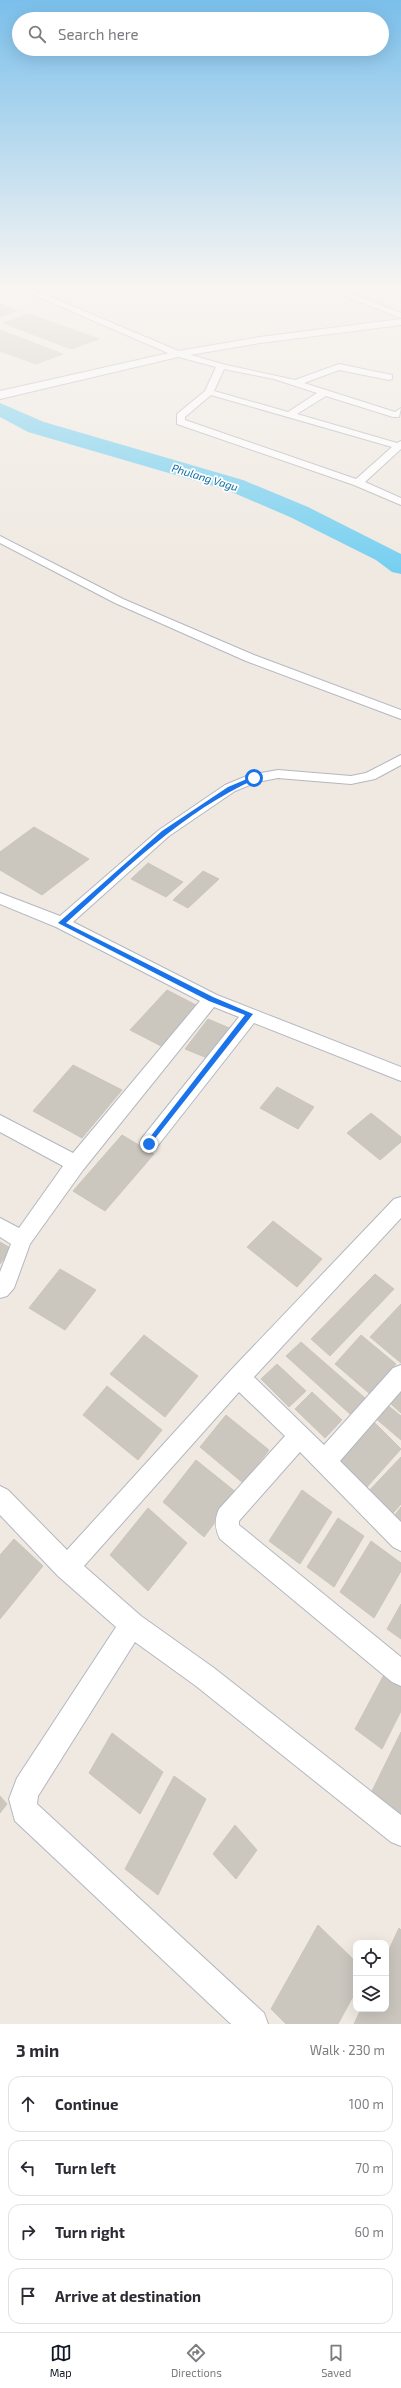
<!DOCTYPE html>
<meta charset="utf-8">
<style>
body{margin:0;font-family:"Exo 2",sans-serif;background:#f7f7f7;color:#2b2b33}
.controls{position:absolute;right:12px;bottom:12px;display:grid;overflow:hidden;border-radius:8px;box-shadow:0 4px 16px #0002}
.controls button{width:36px;height:36px;display:grid;place-items:center;padding:0;border:0;border-bottom:1px solid #e1e1e2;background:#fff;color:#2b2b33;font:20px sans-serif}
.stop{position:absolute;width:12px;height:12px;margin:-9px;border:3px solid #1a73e8;border-radius:50%;background:#fff}
.stop.end{background:#1a73e8;border-color:#fff;box-shadow:0 1px 4px #0008}
.list{margin:0;padding:0;list-style:none}
h2{display:flex;justify-content:space-between;align-items:center;height:52px;margin:0;padding:0 16px;font-size:17px}
h2 small{font-size:13px;font-weight:400;color:#7c7c81}
.list li{display:grid;grid-template-columns:26px 1fr auto;gap:12px;align-items:center;box-sizing:border-box;height:56px;margin:0 8px 8px;padding:0 8px;border:1px solid #e1e1e2;border-radius:12px}
.list b{display:block;font-size:15px;white-space:nowrap}
.list em{font-size:13px;font-style:normal;color:#7c7c81}
.icon{flex:none;width:22px;height:22px;fill:none;stroke:currentColor;stroke-width:2;stroke-linecap:round;stroke-linejoin:round}
.map{position:relative;flex:none;width:401px;height:2024px;overflow:hidden}
.search{position:absolute;background:#fff;box-shadow:0 4px 16px #0002;left:12px;right:12px;top:12px;height:44px;display:flex;align-items:center;gap:10px;box-sizing:border-box;padding:0 14px;border-radius:22px;color:#7c7c81;font-size:15px}
.sheet{height:308px;background:#fff}
nav{display:flex;justify-content:space-around;align-items:center;box-sizing:border-box;height:56px;border-top:1px solid #e1e1e2;background:#fff;font-size:11px;color:#7c7c81}
nav a{display:grid;justify-items:center;gap:2px}
nav .on{color:#111827}
.map>svg:first-child{display:block}
</style>
<div class="map">
<svg width="401" height="2024" viewBox="0 0 401 2024">
<rect width="100%" height="100%" fill="#efe9e1"/>
<g fill="none" stroke-linecap="round" stroke-linejoin="round">
<path fill="#75cff0" fill-rule="evenodd" d="M0,403L44,422L243,480L308,507L401,554V574L392,572L376,560L290,517L227,490L28,432L0,417Z"/>
</g>
<path fill="#cbc7bf" stroke="#cbc5ba" d="M0,304L17,311L0,317Z
M29,314L99,339L71,349L3,323Z
M0,330L63,354L36,364L0,351Z
M34,827L89,859L42,895L0,870V852Z
M148,863L183,882L166,897L131,879Z
M203,871L219,879L188,908L173,900Z
M167,990L196,1005L161,1046L130,1030Z
M208,1019L234,1030L212,1060L185,1049Z
M73,1065L122,1090L82,1138L33,1111Z
M277,1087L314,1107L298,1129L260,1108Z
M371,1113L401,1137V1142L380,1160L347,1133Z
M122,1135L154,1154L105,1211L73,1191Z
M273,1221L322,1259L297,1287L247,1247Z
M0,1242L12,1249L0,1264Z
M60,1269L96,1290L65,1330L29,1308Z
M375,1274L394,1289L330,1356L311,1339Z
M401,1304V1363L370,1337Z
M144,1335L198,1376L165,1417L110,1374Z
M361,1335L396,1364L370,1394L335,1364Z
M301,1342L365,1398L350,1414L286,1356Z
M277,1364L306,1391L289,1407L261,1379Z
M107,1386L162,1430L138,1460L83,1415Z
M401,1391V1413L390,1403Z
M312,1392L342,1420L325,1438L295,1409Z
M385,1403L401,1416V1440L374,1417Z
M226,1415L269,1450L243,1483L200,1447Z
M374,1422L401,1449L367,1487L339,1460Z
M401,1457V1504L388,1519L364,1496Z
M196,1460L237,1493L204,1537L163,1502Z
M302,1490L332,1512L300,1564L269,1541Z
M401,1507V1530L391,1520Z
M148,1508L187,1543L148,1591L110,1555Z
M338,1518L364,1536L334,1587L307,1567Z
M14,1539L43,1566L0,1619V1555Z
M371,1541L401,1563V1571L374,1618L340,1592Z
M401,1604V1639L387,1629Z
M386,1671L401,1682V1711L382,1749L355,1729Z
M401,1732V1817L371,1793Z
M112,1733L163,1772L140,1814L89,1773Z
M174,1776L206,1799L158,1895L125,1869Z
M0,1796L7,1804L0,1813Z
M235,1825L257,1850L236,1879L213,1854Z
M318,1925L356,1962V1991L338,2024H286L271,2009Z
M399,1928L401,1930V2024H354L361,2009H386V1956Z"/>
<g fill="none" stroke-linecap="round" stroke-linejoin="round">
<defs>
<path id="street" d="M20,289H32L181,352L222,364L295,380L339,364L392,375V379L389,380L339,370L304,383L395,412L401,408L399,417H393L326,396L297,414L397,443L401,441V449L365,482L401,498V505L354,485L177,424V414L205,391L216,367L175,356ZM224,369L274,379L317,393L288,412L214,391ZM211,395L392,447L356,479L185,420V417Z
M328,289H340L401,313V318Z
M0,536L123,599L254,655L401,710V719L246,661L115,603L0,543Z
M401,755V765L375,779L351,784L278,778L257,782L235,791L169,836L73,922L217,995L401,1067V1081L254,1023L156,1148L149,1151L142,1148L140,1143L142,1138L239,1017L214,1007L83,1170L30,1244L14,1288L7,1296L0,1298V1272L11,1244L0,1237V1218L19,1228L63,1166L0,1132V1115L73,1153L200,1001L56,927L0,904V893L60,916L159,830L225,785L249,775L278,770L351,776L366,773Z
M401,1197V1218L254,1377L324,1445L393,1368L401,1365V1391L340,1461L401,1522V1551L393,1547L300,1452L239,1521V1525L401,1657V1686L392,1682L220,1539C215,1529 214,1520 219,1509L285,1436L239,1392L84,1566L141,1616L214,1668L401,1815V1846L391,1842L196,1686L135,1642L38,1796L37,1804L264,2013L268,2024H231L15,1821L9,1799L17,1778L116,1627L58,1576L0,1515V1486L8,1490L67,1550L231,1370L394,1199Z"/>
<path id="secondary" d="M401,319V325L260,343L178,357L0,399V391L178,351L260,337Z"/>
</defs>
<use href="#street" stroke="#b4b7c1" stroke-width="2"/>
<use href="#secondary" stroke="#b4b7c1" stroke-width="2"/>
<use href="#street" fill="#fff" fill-rule="evenodd"/>
<use href="#secondary" fill="#fff" fill-rule="evenodd"/>
</g>
<linearGradient id="sky" x2="0" y2="1"><stop stop-color="#7abfeb"/><stop offset="0.5" stop-color="#f8f5f2"/><stop offset="1" stop-color="#f8f5f2" stop-opacity="0"/></linearGradient>
<rect width="401" height="573" fill="url(#sky)"/>
<path fill="#1a73e8" d="M254,776L256,779C183,811 125,870 66,923L213,997L253,1014L149,1146H147V1141L245,1015L209,1001L58,923L162,831L228,787Z"/>
<g text-anchor="middle" dominant-baseline="central" stroke-width="3.5" stroke-linejoin="round" paint-order="stroke">
<g font-size="11" font-style="italic" fill="#0d6fa3" stroke="#fff">
<text transform="translate(205 477) rotate(17)">Phulang Vagu</text>
</g>
</g>
</svg>
<div class="controls">
<button><svg class="icon" aria-label="locate" viewBox="0 0 24 24"><circle cx="12" cy="12" r="6"/><path d="M12 2v4M12 18v4M2 12h4M18 12h4"/></svg></button>
<button><svg class="icon" aria-label="layers" viewBox="0 0 24 24"><path d="M12 4l9 5-9 5-9-5zM3 14l9 5 9-5"/></svg></button>
</div>
<div class="stop" style="left:254px;top:778px"></div>
<div class="stop end" style="left:149px;top:1144px"></div>
<div class="search"><svg class="icon" aria-label="search" viewBox="0 0 24 24"><circle cx="10" cy="10" r="6"/><path d="M15 15l6 6"/></svg>Search here</div>
</div>
<section class="sheet">
<h2>3 min<small>Walk · 230 m</small></h2>
<ul class="list">
<li><svg class="icon" aria-label="ahead" viewBox="0 0 24 24"><path d="M12 20V5M6 11l6-6 6 6"/></svg><div><b>Continue</b></div><em>100 m</em></li>
<li><svg class="icon" aria-label="left" viewBox="0 0 24 24"><path d="M17 20v-9H6M10 6l-5 5 5 5"/></svg><div><b>Turn left</b></div><em>70 m</em></li>
<li><svg class="icon" aria-label="right" viewBox="0 0 24 24"><path d="M7 20v-9h11M14 6l5 5-5 5"/></svg><div><b>Turn right</b></div><em>60 m</em></li>
<li><svg class="icon" aria-label="arrive" viewBox="0 0 24 24"><path d="M6 21V4h12l-3 4 3 4H6"/></svg><div><b>Arrive at destination</b></div></li>
</ul>
</section>
<nav>
<a class="on"><svg class="icon" aria-label="map" viewBox="0 0 24 24"><path d="M3 6l6-2 6 2 6-2v14l-6 2-6-2-6 2zM9 4v14M15 6v14"/></svg>Map</a>
<a><svg class="icon" aria-label="directions" viewBox="0 0 24 24"><path d="M12 3l9 9-9 9-9-9zM9 14v-3h6M13 9l2 2-2 2"/></svg>Directions</a>
<a><svg class="icon" aria-label="saved" viewBox="0 0 24 24"><path d="M7 4h10v16l-5-4-5 4z"/></svg>Saved</a>
</nav>
